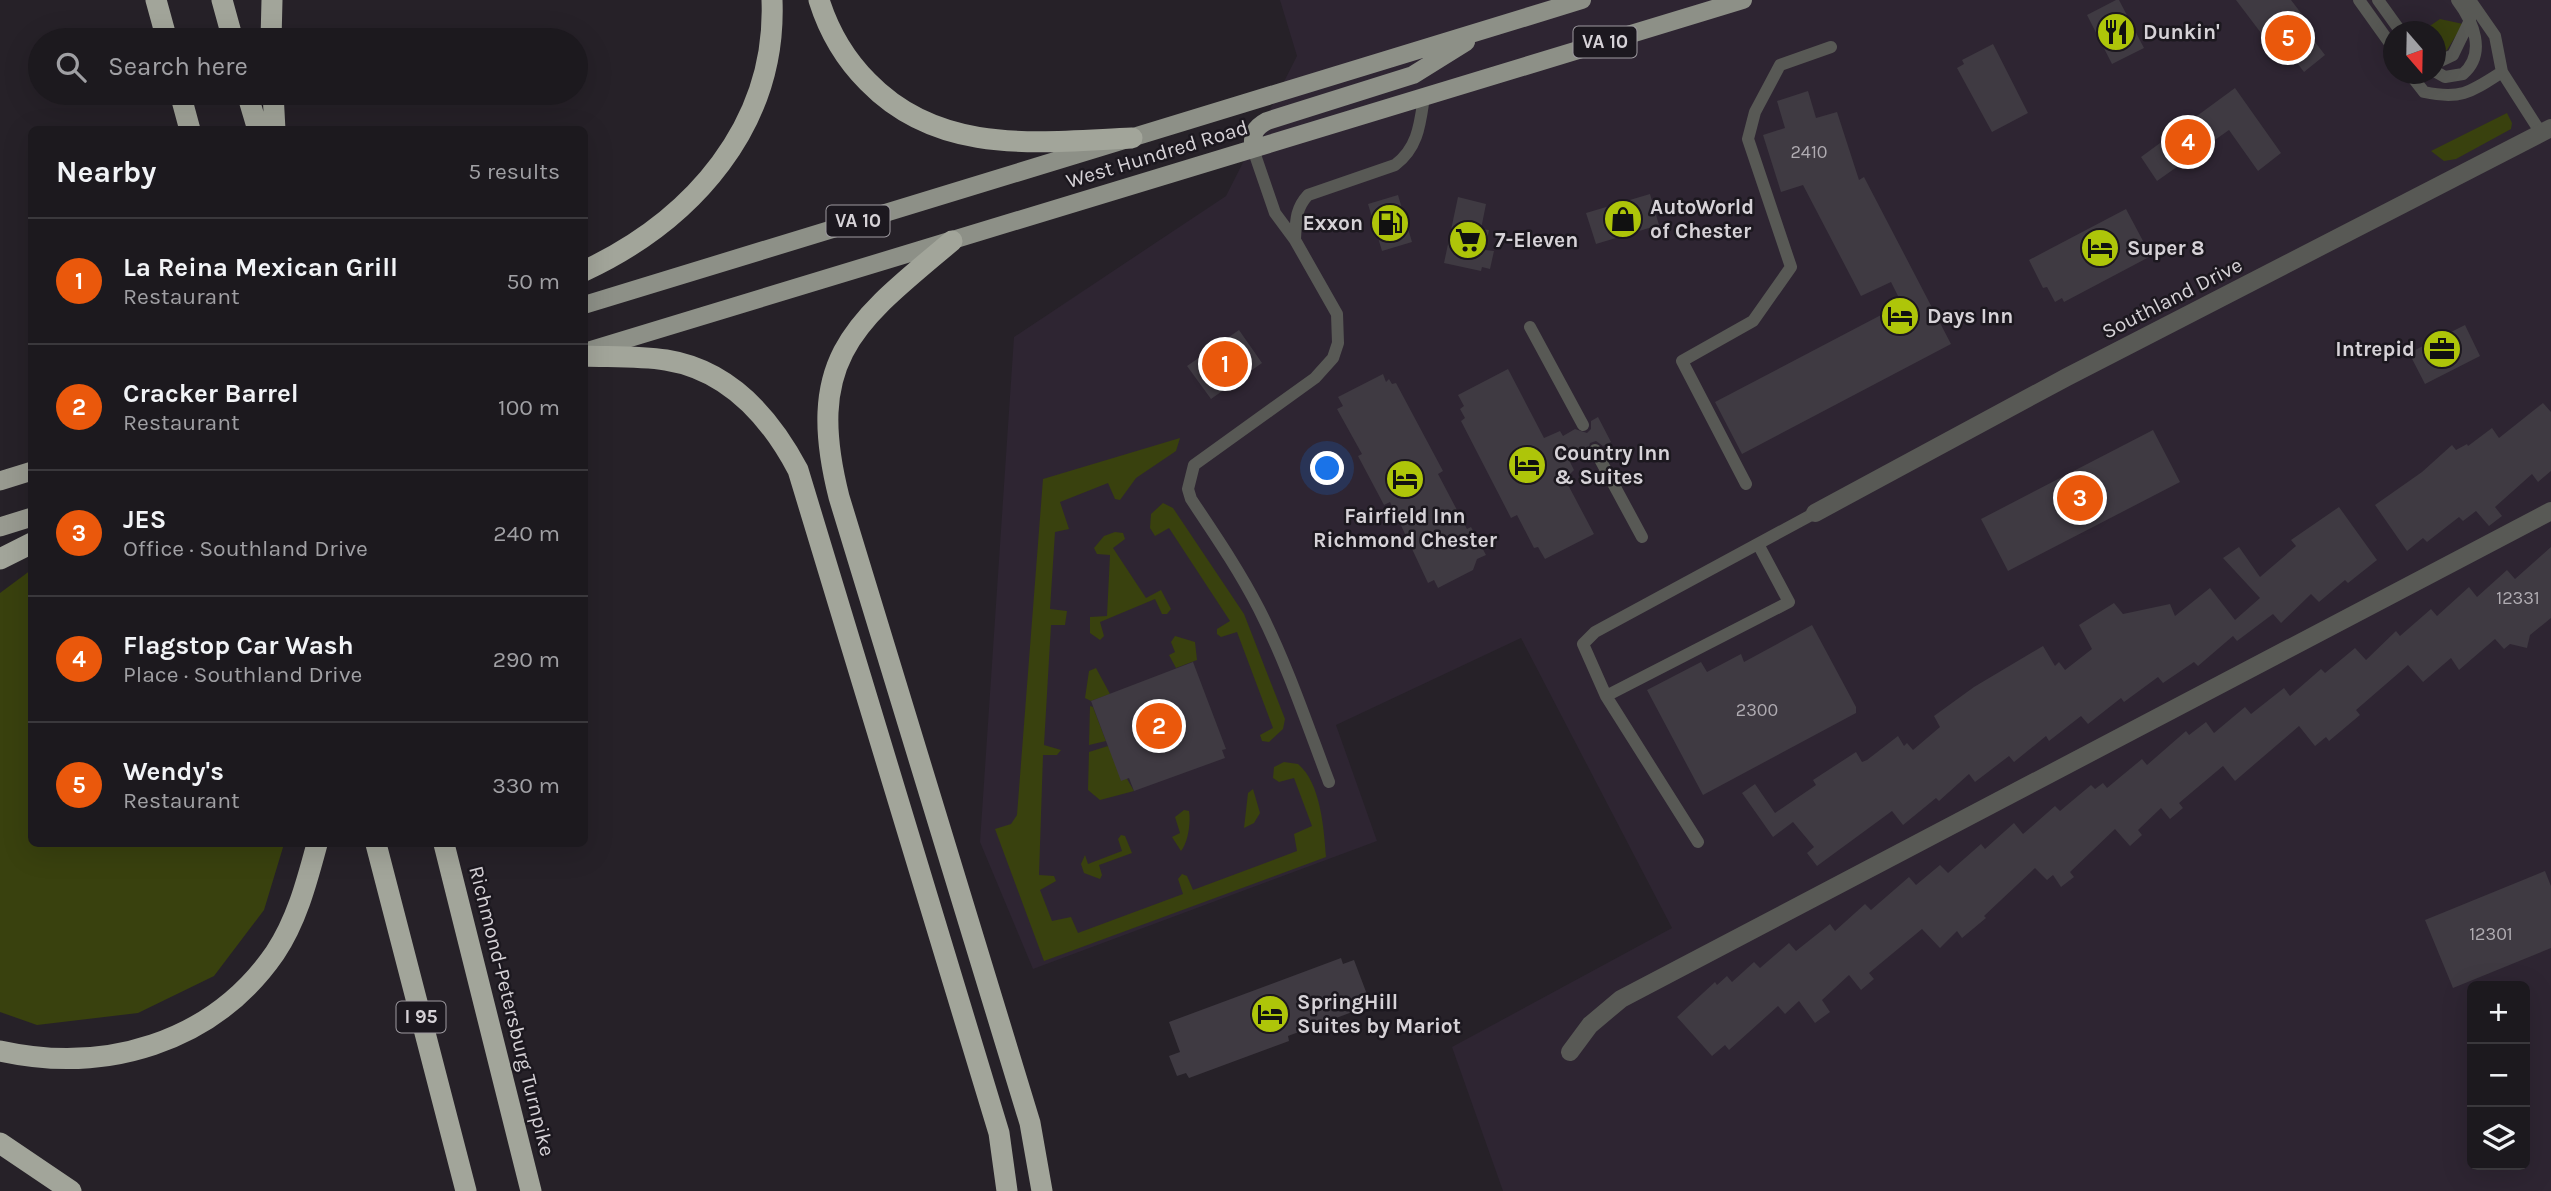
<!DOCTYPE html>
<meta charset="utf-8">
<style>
body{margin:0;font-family:Karla,sans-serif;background:#252227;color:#f1f3f6}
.controls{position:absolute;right:21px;bottom:21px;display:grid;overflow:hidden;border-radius:10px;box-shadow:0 7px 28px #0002}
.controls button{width:63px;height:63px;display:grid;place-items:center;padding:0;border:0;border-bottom:2px solid #3a383c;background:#1c191e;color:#f1f3f6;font:35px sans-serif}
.compass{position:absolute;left:2383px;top:21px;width:63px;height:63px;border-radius:50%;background:#1c191e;box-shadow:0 7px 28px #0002;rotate:160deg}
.you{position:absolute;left:1328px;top:469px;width:24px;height:24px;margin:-18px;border:5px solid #fff;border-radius:50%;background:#1a73e8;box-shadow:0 0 0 10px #1a73e833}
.badge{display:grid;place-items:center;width:46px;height:46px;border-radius:50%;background:#ea580c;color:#fff;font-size:23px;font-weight:700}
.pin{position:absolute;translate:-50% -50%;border:4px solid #fff;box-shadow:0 2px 7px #0006}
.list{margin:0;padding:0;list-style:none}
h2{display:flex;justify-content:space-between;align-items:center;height:91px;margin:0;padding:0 28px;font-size:30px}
h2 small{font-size:23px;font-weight:400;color:#a0a0a4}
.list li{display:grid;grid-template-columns:46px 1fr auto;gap:21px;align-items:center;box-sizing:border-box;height:126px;padding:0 28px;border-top:2px solid #3a383c}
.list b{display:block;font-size:26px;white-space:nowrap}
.list p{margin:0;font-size:23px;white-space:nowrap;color:#a0a0a4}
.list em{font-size:23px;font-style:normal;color:#a0a0a4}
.icon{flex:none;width:38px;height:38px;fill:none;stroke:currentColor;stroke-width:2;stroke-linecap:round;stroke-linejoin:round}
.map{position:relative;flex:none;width:2551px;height:1191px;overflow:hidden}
.search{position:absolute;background:#1c191e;box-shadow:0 7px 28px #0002;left:28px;top:28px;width:560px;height:77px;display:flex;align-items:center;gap:18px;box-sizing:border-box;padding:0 24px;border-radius:38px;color:#a0a0a4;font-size:26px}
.panel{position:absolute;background:#1c191e;box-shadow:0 7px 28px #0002;left:28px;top:126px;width:560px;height:721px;border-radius:10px}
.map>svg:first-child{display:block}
</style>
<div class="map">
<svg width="2551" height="1191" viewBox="0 0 2551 1191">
<rect width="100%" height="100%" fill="#262128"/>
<path fill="#2e2532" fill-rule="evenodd" d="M1280,0H2551V1191H1503L1452,1047L1672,928L1521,638L1336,725L1377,841L1033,969L980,842L1014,337L1226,196L1297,56ZM2394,32H2436V74H2394ZM2472,986H2525V1165H2472Z"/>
<path fill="#39410e" d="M2440,19L2463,24L2447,50L2439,56H2436V32H2421Z
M2507,113L2512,123L2511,129L2456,159L2444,161L2431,151Z
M1180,438L1176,451L1136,478L1120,500L1115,499L1108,483L1060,502L1069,529L1055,532L1050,609L1067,611L1065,625H1051L1044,745L1061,750L1057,755H1043L1039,875L1054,876L1056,881L1040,890L1052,921L1071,917L1078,933L1183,894L1178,879L1182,874L1187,876L1193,890L1297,851L1294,834L1312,826L1294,778L1279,782L1273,778L1274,767L1284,762L1298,764C1321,783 1324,830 1326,857L1044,961L995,829L1011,824L1017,815L1043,479Z
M1163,503L1173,508L1244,614L1285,719L1283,729L1269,742L1262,741L1260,735L1273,728L1237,632L1221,637L1217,634V629L1230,621L1169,528L1155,536L1150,528L1151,514Z
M1115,532L1123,533L1125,539L1113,548L1146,598L1161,590L1171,609L1167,614H1162L1155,599L1100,622L1104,636L1100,640L1090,633V617L1107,616L1110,555L1097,554L1094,548L1104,536Z
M31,570L32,844H284L264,910L214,976L138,1013L37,1025L0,1012V593Z
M1175,636L1195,642L1197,660L1176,668L1169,655L1175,652L1171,642Z
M1096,668L1110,694L1091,701L1085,698L1089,671Z
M1090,706L1093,707L1106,741L1089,745Z
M1108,746L1134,791L1100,800L1088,790L1089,752Z
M1253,789L1260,813L1254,823L1244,828L1248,793Z
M1184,810L1189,811C1191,822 1188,843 1181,851L1172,837L1180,833L1175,817Z
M1121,835L1125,836L1132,853L1099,865L1102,875L1100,879L1084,873L1081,864L1085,855L1088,864L1122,851L1118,839Z"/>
<path fill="#3f3a42" d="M2116,0H2119L2144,48L2112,64L2087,15Z
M2236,0H2291L2304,17L2299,21L2325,55L2304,72L2291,55L2283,62Z
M1993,44L2028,113L1992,132L1957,68L1964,64L1962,60Z
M2235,88L2281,153L2258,171L2229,130L2157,181L2141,157Z
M1808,91L1816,118L1837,112L1859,180L1864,177L1951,344L1742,454L1715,402L1902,304L1891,282L1861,296L1803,185L1781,192L1763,135L1785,128L1777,101Z
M1650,194L1659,225L1596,244L1586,213Z
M1398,195L1412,242L1382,251L1368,204Z
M1458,197L1486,204L1481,229L1489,230L1485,250L1494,251L1490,269L1482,267L1481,271L1444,263Z
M2126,209L2151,256L2064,302L2062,298L2055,302L2047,287L2043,288L2029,260Z
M2465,325L2480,356L2425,384L2409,353Z
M1239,330L1262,363L1211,399L1187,366Z
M1508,369L1544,438L1560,431L1563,436L1575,429L1587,433L1591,429V421L1598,417L1611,442L1603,446L1596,441L1590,443L1587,454L1570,462L1574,470L1570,474L1572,478L1566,481L1594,534L1545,559L1538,547L1534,548L1517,515L1511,518L1461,421L1465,418L1460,409L1464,406L1458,395Z
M1383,374L1386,382L1389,379L1392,384L1396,383L1443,471L1438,474L1467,529L1471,527L1486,555L1477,559L1473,570L1438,588L1434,580L1428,583L1390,502L1384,505L1358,456L1362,454L1337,409L1343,406L1338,397Z
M2543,403L2551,412V471L2538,482L2532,474L2495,507L2502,516L2489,526L2476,511L2463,521L2459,517L2427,542L2423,538L2407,551L2375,505L2422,472L2452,445L2456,450L2467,444L2468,446L2492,428L2499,438Z
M2153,430L2180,482L2008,571L1981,519Z
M2339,507L2377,560L2348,583L2345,580L2319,602L2311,594L2281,623L2273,614L2237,641L2233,636L2198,666L2194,662L2163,683L2158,677L2124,702L2121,698L2088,724L2081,716L2049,741L2046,736L2014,762L2009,756L1975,782L1969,774L1939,801L1936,798L1903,825L1892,811L1817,866L1807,853L1814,847L1793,822L1773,837L1742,793L1755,784L1775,813L1816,785L1813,780L1856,752L1862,762L1867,760L1898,736L1904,746L1907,743L1913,750L1940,727L1934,716L1974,687L2043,646L2055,666L2059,662L2065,670L2092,649L2079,625L2114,603L2123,614L2170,604L2175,616L2210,588L2235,620L2260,598L2223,558L2239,547L2260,577L2296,546L2291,540Z
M2551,547V618L2530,635L2527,648L2510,644L2504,649L2495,639L2459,670L2451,658L2423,682L2408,665L2356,710L2360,715L2329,741L2326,737L2315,746L2299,726L2235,781L2223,766L2179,803L2183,808L2170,819L2161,808L2138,830L2142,835L2130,846L2115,829L2070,872L2074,877L2061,887L2053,875L2047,880L2035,868L1984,916L1986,918L1962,938L1957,931L1940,948L1922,929L1869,973L1874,979L1861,990L1849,975L1822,1000L1830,1012L1815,1023L1799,1001L1785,1014L1778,1006L1729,1050L1725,1045L1712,1056L1677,1017L1715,982L1717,985L1727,976L1732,982L1754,962L1760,968L1789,943L1796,951L1830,924L1835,931L1865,904L1871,910L1909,877L1916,885L1940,865L1948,873L1981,844L1985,849L2014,823L2023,834L2055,806L2060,811L2091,785L2095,789L2103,783L2107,788L2142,759L2147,765L2186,731L2189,735L2206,722L2214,733L2245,707L2251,714L2284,688L2290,696L2321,669L2325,673L2355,648L2366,660L2396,631L2400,636L2431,609L2437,616L2469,587L2477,597L2507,570L2515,579Z
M1812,625L1856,707V713L1703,795L1647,690L1701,662L1707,672L1741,654L1744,662Z
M1193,662L1226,749L1222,750L1225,758L1134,791L1129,778L1121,781L1091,701Z
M2545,871L2551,886V948L2453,988L2425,920Z
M1341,958L1343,964L1354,960L1371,1005L1288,1036L1289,1041L1189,1078L1186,1073L1177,1076L1169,1056L1180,1052L1169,1022Z"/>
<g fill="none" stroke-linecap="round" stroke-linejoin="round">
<path stroke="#585955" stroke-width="12" d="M2359,0L2394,49
M2378,0L2401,32
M2470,0L2495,36L2502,72L2541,133
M2436,63L2453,55L2470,20
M2436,72L2445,77L2463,74C2487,53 2473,21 2457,0
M2410,74L2424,92C2461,100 2471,92 2502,72
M1253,149L1275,213L1295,240L1337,314L1338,343L1333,358L1315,378L1194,465L1188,489L1191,499C1215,535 1239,570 1259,609C1287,664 1307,724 1329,782
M1295,240C1296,222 1295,209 1308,195L1395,165C1418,148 1420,124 1424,97
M1530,327L1583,425
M1595,450L1642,537
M1746,484L1682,361L1753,321L1791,267L1748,139L1755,112L1780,65L1831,47
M1606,696L1789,602L1758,544
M1698,842L1606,696L1583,644L1595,632L1815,513"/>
<path stroke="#585955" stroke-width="18" d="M1815,513L2067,377L2551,128
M1570,1052L1590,1025L1621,999L2551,511"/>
<path stroke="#8d9087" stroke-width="18" d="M1253,149C1252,134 1254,128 1267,121L1413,75L1466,42
M584,305L1582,0
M584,352L1743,0"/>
<path stroke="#989a90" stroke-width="19" d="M0,481L32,471
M0,527L32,517"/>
<path stroke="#a2a59a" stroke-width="21" d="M156,0L167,40
M222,0L233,40
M819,0C829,32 844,58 868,82C940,156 1038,142 1132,138
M271,40L272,0
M180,93L190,130
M247,93L258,130
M273,93L275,130
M952,241C854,323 804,358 839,497L1030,1123L1042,1191
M584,271C693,220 777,125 772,0
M584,356C611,357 640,356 666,360C729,370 770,417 798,470L999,1133L1007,1191
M0,559L32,543
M376,844L466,1191
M444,844L531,1191
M0,1051C104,1074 212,1044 275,953C297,920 307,881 317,844
M0,1143L71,1191"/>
</g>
<defs>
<symbol id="restaurant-disc" viewBox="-11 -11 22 22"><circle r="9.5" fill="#aec509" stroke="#1c181f"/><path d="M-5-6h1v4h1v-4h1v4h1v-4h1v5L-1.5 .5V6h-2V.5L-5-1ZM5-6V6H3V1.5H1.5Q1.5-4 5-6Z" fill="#111"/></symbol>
<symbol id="shop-disc" viewBox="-11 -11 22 22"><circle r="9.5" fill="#aec509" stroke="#1c181f"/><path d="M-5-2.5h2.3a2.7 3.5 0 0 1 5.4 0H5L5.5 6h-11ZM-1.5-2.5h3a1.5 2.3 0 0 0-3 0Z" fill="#111"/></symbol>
<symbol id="fuel-disc" viewBox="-11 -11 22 22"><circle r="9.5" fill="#aec509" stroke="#1c181f"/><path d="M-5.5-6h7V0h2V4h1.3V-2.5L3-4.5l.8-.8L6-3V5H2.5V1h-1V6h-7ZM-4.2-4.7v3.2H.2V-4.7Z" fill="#111"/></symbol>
<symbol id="supermarket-disc" viewBox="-11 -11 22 22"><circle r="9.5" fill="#aec509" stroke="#1c181f"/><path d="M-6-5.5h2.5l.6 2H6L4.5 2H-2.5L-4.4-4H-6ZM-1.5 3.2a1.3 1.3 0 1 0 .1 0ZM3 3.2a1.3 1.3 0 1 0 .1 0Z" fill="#111"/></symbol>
<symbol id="hotel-disc" viewBox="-11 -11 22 22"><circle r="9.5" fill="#aec509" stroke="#1c181f"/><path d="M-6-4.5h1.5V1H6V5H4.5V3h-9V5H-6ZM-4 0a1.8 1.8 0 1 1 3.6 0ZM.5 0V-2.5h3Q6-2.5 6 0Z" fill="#111"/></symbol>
<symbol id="office-disc" viewBox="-11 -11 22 22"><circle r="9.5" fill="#aec509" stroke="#1c181f"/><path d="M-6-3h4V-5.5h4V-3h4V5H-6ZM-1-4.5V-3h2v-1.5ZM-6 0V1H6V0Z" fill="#111"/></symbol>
</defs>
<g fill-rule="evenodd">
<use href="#restaurant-disc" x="2094" y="10" width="44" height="44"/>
<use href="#shop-disc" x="1601" y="197" width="44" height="44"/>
<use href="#fuel-disc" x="1368" y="201" width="44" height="44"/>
<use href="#supermarket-disc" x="1446" y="218" width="44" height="44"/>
<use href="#hotel-disc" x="2078" y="226" width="44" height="44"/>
<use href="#hotel-disc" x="1878" y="294" width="44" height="44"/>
<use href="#office-disc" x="2420" y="327" width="44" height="44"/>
<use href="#hotel-disc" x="1505" y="443" width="44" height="44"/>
<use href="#hotel-disc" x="1383" y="457" width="44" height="44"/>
<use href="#hotel-disc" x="1248" y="992" width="44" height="44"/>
</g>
<g text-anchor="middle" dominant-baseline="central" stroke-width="5" stroke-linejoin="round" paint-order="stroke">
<g font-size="18" fill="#b0acb2">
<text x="1809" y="152">2410</text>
<text x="2518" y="598">12331</text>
<text x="1757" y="710">2300</text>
<text x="2491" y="934">12301</text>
</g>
<g fill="#1c181f" stroke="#9e9aa0" stroke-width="2">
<rect x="1573.5" y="26.5" width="63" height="31" rx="5"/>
<rect x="826.5" y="205.5" width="63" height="31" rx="5"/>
<rect x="396.5" y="1001.5" width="49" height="31" rx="5"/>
</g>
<g font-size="19" font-weight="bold" fill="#d6d2d7">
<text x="1605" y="42">VA 10</text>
<text x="858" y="221">VA 10</text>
<text x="421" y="1017">I 95</text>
</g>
<g font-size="21" font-weight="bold" fill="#d6d2d7" stroke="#1c181f" text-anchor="start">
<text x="2143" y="32">Dunkin'</text>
<text x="1650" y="207">AutoWorld<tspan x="1650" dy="24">of Chester</tspan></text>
<text x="1363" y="223" text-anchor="end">Exxon</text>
<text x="1495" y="240">7-Eleven</text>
<text x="2127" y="248">Super 8</text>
<text x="1927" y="316">Days Inn</text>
<text x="2415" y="349" text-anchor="end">Intrepid</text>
<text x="1554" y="453">Country Inn<tspan x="1554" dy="24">&amp; Suites</tspan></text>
<text x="1405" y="516" text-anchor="middle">Fairfield Inn<tspan x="1405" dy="24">Richmond Chester</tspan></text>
<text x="1297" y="1002">SpringHill<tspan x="1297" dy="24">Suites by Mariot</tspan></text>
</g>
<g font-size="21" fill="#d6d2d7" stroke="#1c181f">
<text transform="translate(1157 154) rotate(-17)">West Hundred Road</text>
<text transform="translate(2172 298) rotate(-27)">Southland Drive</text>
<text transform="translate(512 1011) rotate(76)">Richmond-Petersburg Turnpike</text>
</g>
</g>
</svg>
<div class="controls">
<button>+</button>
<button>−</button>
<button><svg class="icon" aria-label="layers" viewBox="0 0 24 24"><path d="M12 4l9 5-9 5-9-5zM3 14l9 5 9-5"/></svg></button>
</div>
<svg class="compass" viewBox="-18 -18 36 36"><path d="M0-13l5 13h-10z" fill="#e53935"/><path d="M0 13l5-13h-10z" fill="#a0a0a4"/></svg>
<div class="you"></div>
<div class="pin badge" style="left:1225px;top:364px">1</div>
<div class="pin badge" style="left:1159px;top:726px">2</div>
<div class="pin badge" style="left:2080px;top:498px">3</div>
<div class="pin badge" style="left:2188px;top:142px">4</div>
<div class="pin badge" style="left:2288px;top:38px">5</div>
<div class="search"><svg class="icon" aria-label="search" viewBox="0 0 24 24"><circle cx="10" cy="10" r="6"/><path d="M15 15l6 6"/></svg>Search here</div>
<section class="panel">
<h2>Nearby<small>5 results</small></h2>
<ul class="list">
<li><span class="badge">1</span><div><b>La Reina Mexican Grill</b><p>Restaurant</p></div><em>50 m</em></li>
<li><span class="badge">2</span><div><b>Cracker Barrel</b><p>Restaurant</p></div><em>100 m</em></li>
<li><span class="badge">3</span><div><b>JES</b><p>Office · Southland Drive</p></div><em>240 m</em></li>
<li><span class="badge">4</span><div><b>Flagstop Car Wash</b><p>Place · Southland Drive</p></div><em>290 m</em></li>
<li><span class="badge">5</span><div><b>Wendy's</b><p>Restaurant</p></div><em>330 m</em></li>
</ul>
</section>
</div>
